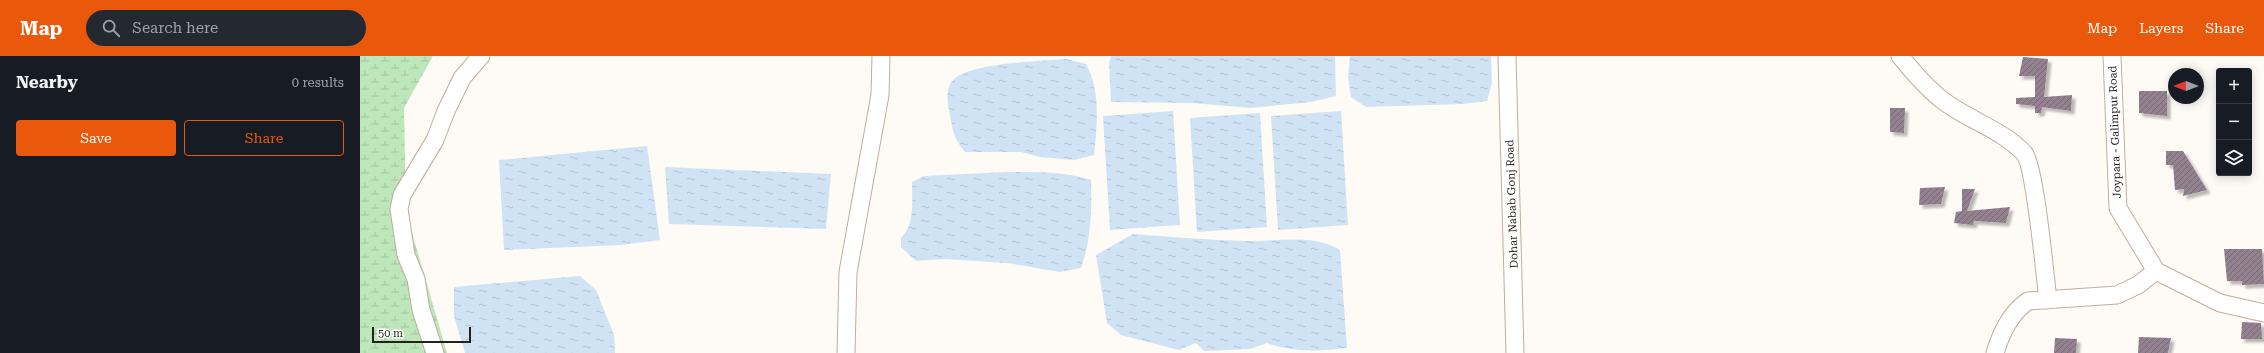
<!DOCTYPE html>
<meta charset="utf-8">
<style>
body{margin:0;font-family:"Roboto Serif",serif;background:#242831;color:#f1f3f6}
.controls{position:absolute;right:12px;top:12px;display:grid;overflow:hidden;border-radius:4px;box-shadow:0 2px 10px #0003}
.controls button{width:36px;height:36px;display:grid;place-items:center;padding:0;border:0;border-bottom:1px solid #363941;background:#171b24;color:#f1f3f6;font:20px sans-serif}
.compass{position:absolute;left:1808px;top:12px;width:36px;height:36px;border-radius:50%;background:#171b24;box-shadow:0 2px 10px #0003;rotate:270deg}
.scale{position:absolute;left:12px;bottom:10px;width:99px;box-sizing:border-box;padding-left:4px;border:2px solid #271f19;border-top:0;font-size:11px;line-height:14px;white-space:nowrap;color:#271f19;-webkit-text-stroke:3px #fff;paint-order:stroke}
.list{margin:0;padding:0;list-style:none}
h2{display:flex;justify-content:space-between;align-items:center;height:52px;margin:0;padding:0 16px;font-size:17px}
h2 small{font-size:13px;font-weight:400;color:#9ea1a6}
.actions{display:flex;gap:8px;padding:12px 16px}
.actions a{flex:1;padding:9px 0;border:1px solid #ea580c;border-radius:4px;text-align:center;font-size:14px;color:#ea580c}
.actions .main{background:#ea580c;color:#fff}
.icon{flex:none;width:22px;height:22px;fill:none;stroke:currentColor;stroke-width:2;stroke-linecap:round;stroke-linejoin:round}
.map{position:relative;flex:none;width:1904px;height:297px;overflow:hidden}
header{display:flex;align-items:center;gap:24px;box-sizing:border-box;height:56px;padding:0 20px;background:#ea580c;color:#fff}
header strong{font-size:19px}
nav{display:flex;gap:22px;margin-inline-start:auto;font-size:14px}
.search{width:280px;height:36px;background:#242831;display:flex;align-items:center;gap:10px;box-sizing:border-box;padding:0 14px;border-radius:22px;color:#9ea1a6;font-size:15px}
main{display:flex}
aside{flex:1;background:#171b24}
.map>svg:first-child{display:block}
</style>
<header>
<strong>Map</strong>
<div class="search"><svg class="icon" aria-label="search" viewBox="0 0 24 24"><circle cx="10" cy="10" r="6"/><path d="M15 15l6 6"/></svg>Search here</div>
<nav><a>Map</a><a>Layers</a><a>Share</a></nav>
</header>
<main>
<aside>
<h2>Nearby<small>0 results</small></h2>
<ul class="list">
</ul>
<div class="actions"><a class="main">Save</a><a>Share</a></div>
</aside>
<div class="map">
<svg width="1904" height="297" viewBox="0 0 1904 297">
<defs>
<pattern id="wetland-marsh" width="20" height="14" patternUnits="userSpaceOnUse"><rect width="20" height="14" fill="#bde7bb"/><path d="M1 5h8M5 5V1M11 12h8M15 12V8" fill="none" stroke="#a2c6a0"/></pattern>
<pattern id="water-ripples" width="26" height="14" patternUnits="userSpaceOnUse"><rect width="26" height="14" fill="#d0e3f5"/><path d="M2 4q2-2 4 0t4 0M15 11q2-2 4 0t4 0" fill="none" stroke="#b3c2d1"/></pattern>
<pattern id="building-hatch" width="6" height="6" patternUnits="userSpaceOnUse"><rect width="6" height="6" fill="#948190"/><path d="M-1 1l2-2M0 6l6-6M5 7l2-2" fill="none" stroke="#796975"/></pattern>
<filter id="shadow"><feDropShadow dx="3.5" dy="3.5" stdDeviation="1" flood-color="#0004"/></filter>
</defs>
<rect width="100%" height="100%" fill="#fefaf6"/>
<path fill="url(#wetland-marsh)" d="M0,0H73L44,52L46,156L87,297H0Z"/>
<path fill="url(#water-ripples)" d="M751,0H975L976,40L951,46L891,52L832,47L751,46L749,7Z
M990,0H1131L1132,27L1127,45L1102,48L1006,51L991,41L988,21Z
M706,3L726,8C741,35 737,69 734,99L714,104L680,101L661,96H605C592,80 593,73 589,54C587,45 586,32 593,24C609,7 681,5 706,3Z
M813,55L820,169L750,174L743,60Z
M981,55L988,169L918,174L911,60Z
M900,57L907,171L837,176L830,62Z
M287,90L300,184L261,189L144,194L139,104Z
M305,111L471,118L466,173L309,168Z
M646,116C675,116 703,115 731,124C732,153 731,185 721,212L700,216L647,207L585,203L556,205L541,191V182C555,169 552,145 552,126L564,120Z
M773,178C811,181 849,184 887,185C918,186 952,177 980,194L987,292C960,295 933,297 907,287L890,293L844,295L836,287L819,294L761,279L747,267L736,199Z
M220,220L236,234L254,279L255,297H105L94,260V231Z"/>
<path fill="url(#building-hatch)" filter="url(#shadow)" d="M1663,1L1688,3L1684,41L1712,39L1711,55L1682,51L1681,57H1675V50L1656,48V42L1675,41V20H1659Z
M1779,35H1807V60L1779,57Z
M1530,52H1545L1544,77L1530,76Z
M1806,95H1823L1847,134L1823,140L1824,133L1815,134L1813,109H1806Z
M1585,131L1581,148L1559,149L1560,132Z
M1602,133H1615L1607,155L1650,151L1646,167L1614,165L1613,169L1594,167L1596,156L1602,155Z
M1864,193H1902L1904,228L1882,229V225H1867Z
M1882,266L1901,267L1902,283H1881Z
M1779,281L1811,282L1808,297H1778Z
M1695,282L1717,283L1716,297H1694Z"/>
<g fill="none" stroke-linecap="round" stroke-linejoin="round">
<defs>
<path id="minor" d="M1147,0L1155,297
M1540,0C1552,15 1567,32 1582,44C1608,64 1641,73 1664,97C1675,109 1685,220 1688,244
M1752,0L1758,152L1796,215
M1796,215L1860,247L1904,257
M75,297L61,254L56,223L46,199L39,153L42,139L75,84L86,55L102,22L121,0
M486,297L488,216L520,39L521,0
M1635,297C1641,277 1650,257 1668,245L1757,239L1778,229L1796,215"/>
</defs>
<use href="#minor" stroke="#c0ad9d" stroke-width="19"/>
<use href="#minor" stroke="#fff" stroke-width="17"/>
</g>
<g text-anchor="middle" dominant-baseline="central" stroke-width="3.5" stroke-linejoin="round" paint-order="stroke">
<g font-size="11" fill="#271f19" stroke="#fff">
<text transform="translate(1755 76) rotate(-92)">Joypara - Galimpur Road</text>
<text transform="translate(1152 148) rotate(-92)">Dohar Nabab Gonj Road</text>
</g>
</g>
</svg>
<div class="controls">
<button>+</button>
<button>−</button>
<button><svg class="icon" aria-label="layers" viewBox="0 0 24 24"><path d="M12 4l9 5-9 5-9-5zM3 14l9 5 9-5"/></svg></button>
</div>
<svg class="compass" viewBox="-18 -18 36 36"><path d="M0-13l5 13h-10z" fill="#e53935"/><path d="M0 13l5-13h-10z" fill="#9ea1a6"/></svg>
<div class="scale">50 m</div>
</div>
</main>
